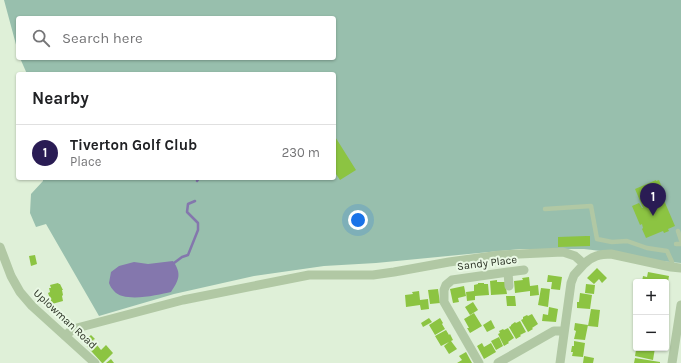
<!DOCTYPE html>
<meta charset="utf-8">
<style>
body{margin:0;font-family:Karla,sans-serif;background:#f2f2f2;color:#202124}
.controls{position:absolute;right:12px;bottom:12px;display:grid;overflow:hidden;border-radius:4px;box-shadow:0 1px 3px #0004}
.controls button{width:36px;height:36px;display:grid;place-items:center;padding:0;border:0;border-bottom:1px solid #e0e0e0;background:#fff;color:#202124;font:20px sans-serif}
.you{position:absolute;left:358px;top:220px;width:14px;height:14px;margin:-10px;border:3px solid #fff;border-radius:50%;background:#1a73e8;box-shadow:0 0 0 6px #1a73e833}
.badge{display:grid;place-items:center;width:26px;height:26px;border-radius:50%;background:#2a1c54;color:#fff;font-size:13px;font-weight:700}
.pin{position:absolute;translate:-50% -33px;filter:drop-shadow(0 1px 2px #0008)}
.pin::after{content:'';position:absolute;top:21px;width:14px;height:12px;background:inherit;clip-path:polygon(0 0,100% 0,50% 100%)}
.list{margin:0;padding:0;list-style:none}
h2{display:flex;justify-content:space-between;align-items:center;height:52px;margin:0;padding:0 16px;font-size:17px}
h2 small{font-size:13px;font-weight:400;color:#757577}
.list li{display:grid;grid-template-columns:26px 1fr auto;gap:12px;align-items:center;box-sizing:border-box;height:56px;padding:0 16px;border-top:1px solid #e0e0e0}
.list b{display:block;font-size:15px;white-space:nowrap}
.list p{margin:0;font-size:13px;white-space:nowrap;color:#757577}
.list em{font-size:13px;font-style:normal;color:#757577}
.icon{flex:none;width:22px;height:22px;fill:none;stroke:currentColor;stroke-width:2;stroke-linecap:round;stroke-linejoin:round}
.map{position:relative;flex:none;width:681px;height:363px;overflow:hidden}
.search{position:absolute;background:#fff;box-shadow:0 1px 3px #0004;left:16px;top:16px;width:320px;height:44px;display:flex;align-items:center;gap:10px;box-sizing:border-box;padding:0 14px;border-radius:4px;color:#757577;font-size:15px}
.panel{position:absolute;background:#fff;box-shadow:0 1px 3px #0004;left:16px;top:72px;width:320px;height:108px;border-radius:4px}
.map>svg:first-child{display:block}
</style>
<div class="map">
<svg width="681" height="363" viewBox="0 0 681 363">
<rect width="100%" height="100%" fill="#dff0d8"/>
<path fill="#98bfad" d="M4,0H681V263L639,259L618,253L584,249H520L376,263L324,266L254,276L174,294L99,316L46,224L36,227L30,213L31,194L43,181V178H334V74H27L20,58H334V18H18V52Z"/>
<path fill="#8477ad" d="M173,261C182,274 179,280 171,292C158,295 124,303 114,291C112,289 110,286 109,283L111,272L119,266L134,262L148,264Z"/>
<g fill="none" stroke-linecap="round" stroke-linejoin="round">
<path stroke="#8477ad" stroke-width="2.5" d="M197,181L199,178
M174,263L182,257L188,255L198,230V223L187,212L188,204L195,201"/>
</g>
<path fill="#8cc442" d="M334,135L356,170L340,180L334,171Z
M656,180V181L659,180L663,190L660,191L675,226L668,229L669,231L664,233L663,231L646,238L642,229L643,228L642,224L640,225L632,206L639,203L642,208H643L635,189Z
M586,236H590V246L558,247V237Z
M35,255L37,264L31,266L29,256Z
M597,268L607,278L602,283L599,279L594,284L587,278Z
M648,272L669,276L667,287H666V282H642L643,276L647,277Z
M548,275L562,277L560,290L551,289L552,282H547Z
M529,277L530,286L538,285L539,295L530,296V291L515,293L514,281L523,280L522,278Z
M497,280V282H505L507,294L491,295L490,281Z
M58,283L59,284H60L63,290H62L63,295L62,296L63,301L52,304L48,293L50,292L49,288H51L50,285Z
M478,283H484V284H488L489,295L475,296V300L467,301L466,292L474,291V285L478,284Z
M586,284L595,285L594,294L585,293Z
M464,286L466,296L458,298L459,302L453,303L450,289Z
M541,288L550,289L548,307L538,305Z
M438,289L440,303L430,304L428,290Z
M419,291L420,300L428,299L429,309L421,310L420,305L406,307L405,295L413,294L412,292Z
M580,293L592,295L590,309L577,308V302H579Z
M506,296H515L516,306H507Z
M473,302L478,310L470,315L465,307Z
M549,307L558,309L556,322L542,321L543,314L548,315Z
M591,309L600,310L598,327L588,326Z
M474,313L482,326L470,333L467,328H469L464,319Z
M532,314L538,324L532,328L533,329L528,332L521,320L523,319V317L527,315L528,316Z
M429,318L432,322L423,327L421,323Z
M440,318L443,323L442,324L445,329L435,335L429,325Z
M491,320L495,328L487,332L483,325Z
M520,321L526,332L520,335L521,336L516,339L509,327L511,326V325L515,322L516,323Z
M575,323L588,325L585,340L574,339L576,331L574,330Z
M508,328L514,338L508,342L509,343L504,346L498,334L500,333L499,331L503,329L504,330Z
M446,330L449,335L450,334L453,340L451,341L457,349L449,354L444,346L449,342L441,346L435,336Z
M91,335L95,339L93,340L101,350L106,345L113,353L103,363H102L83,342Z
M499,337L503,346L496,350L491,341Z
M574,341L585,343L583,357L572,356L573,352H571L572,346H574Z
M482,343L484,347L491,343L496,352L484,359L477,346Z
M639,348H655L653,360L635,356L636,350L639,351Z
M466,352L472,363H457L462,360L459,356Z
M584,356L594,358L593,363H583Z
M635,358L660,362V363H634Z
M111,359L114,363H106Z"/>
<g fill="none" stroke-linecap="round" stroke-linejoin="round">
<path stroke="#b1c8a4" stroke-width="4.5" d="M545,209L591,206L597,239L612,242L627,241L647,248L667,251L672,262L671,267
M678,231L681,240
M676,244H681"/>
<path stroke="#b1c8a4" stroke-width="9" d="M0,247L11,276L20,292L32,306L95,363
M508,272L509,286
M65,336L73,329L183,300L309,275H373L394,272L449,262L500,255L563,252L575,256L584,264C592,256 600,254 611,254L671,267L681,268
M479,363L444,302V290L446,285L452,280L508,272L524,270
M498,363L554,331H564
M560,363L571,283L574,275L584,264
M672,363L681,305"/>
</g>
<g text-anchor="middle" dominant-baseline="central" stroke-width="4" stroke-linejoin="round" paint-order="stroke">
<g font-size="11" fill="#2c3326" stroke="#e9f8e4">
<text transform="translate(487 263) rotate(-7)">Sandy Place</text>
<text transform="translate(65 319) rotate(43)">Uplowman Road</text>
</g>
</g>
</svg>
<div class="controls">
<button>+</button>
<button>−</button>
</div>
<div class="you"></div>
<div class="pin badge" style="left:653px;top:216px">1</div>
<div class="search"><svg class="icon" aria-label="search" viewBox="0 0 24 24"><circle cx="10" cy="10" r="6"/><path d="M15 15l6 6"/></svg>Search here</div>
<section class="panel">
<h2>Nearby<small></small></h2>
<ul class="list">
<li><span class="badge">1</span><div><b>Tiverton Golf Club</b><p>Place</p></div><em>230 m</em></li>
</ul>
</section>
</div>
